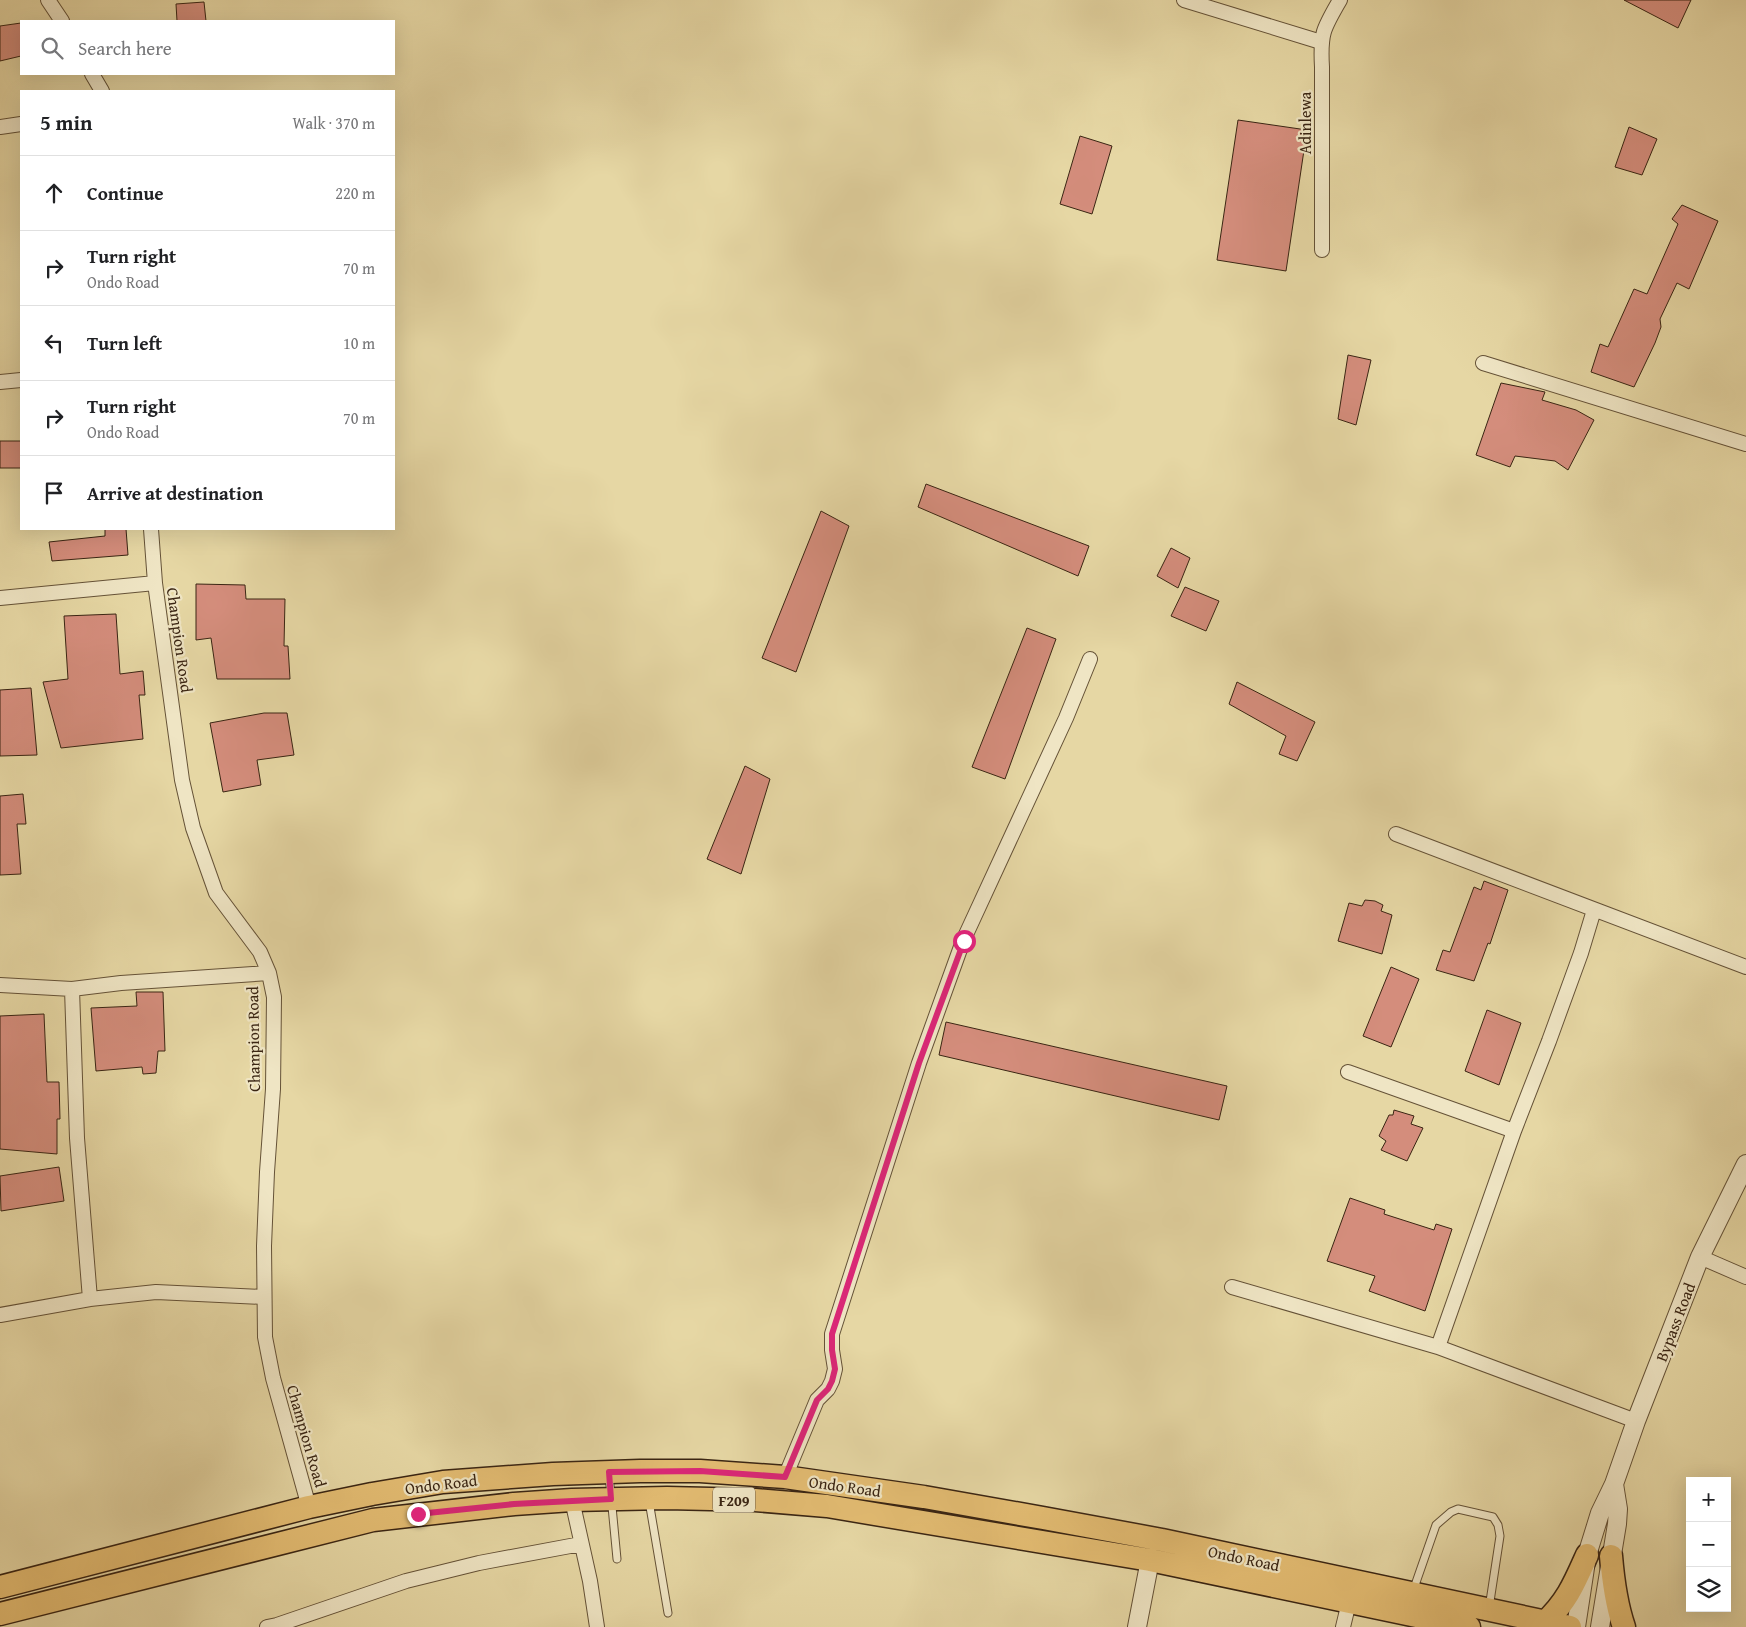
<!DOCTYPE html>
<meta charset="utf-8">
<style>
body{margin:0;font-family:"Gentium Book Plus",serif;background:#f6f6f6;color:#202124}
.controls{position:absolute;right:15px;bottom:15px;display:grid;overflow:hidden;border-radius:0px;box-shadow:0 5px 20px #0002}
.controls button{width:45px;height:45px;display:grid;place-items:center;padding:0;border:0;border-bottom:1px solid #e0e0e0;background:#fff;color:#202124;font:25px sans-serif}
.stop{position:absolute;width:15px;height:15px;margin:-11px;border:4px solid #db2777;border-radius:50%;background:#fff}
.stop.end{background:#db2777;border-color:#fff;box-shadow:0 1px 5px #0008}
.list{margin:0;padding:0;list-style:none}
h2{display:flex;justify-content:space-between;align-items:center;height:65px;margin:0;padding:0 20px;font-size:21px}
h2 small{font-size:16px;font-weight:400;color:#757577}
.list li{display:grid;grid-template-columns:32px 1fr auto;gap:15px;align-items:center;box-sizing:border-box;height:75px;padding:0 20px;border-top:1px solid #e0e0e0}
.list b{display:block;font-size:19px;white-space:nowrap}
.list p{margin:0;font-size:16px;white-space:nowrap;color:#757577}
.list em{font-size:16px;font-style:normal;color:#757577}
.icon{flex:none;width:28px;height:28px;fill:none;stroke:currentColor;stroke-width:2;stroke-linecap:round;stroke-linejoin:round}
.map{position:relative;flex:none;width:1746px;height:1627px;overflow:hidden}
.search{position:absolute;background:#fff;box-shadow:0 5px 20px #0002;left:20px;top:20px;width:375px;height:55px;display:flex;align-items:center;gap:12px;box-sizing:border-box;padding:0 18px;border-radius:0px;color:#757577;font-size:19px}
.panel{position:absolute;background:#fff;box-shadow:0 5px 20px #0002;left:20px;top:90px;width:375px;height:440px;border-radius:0px}
.map>svg:first-child{display:block}
</style>
<div class="map">
<svg width="1746" height="1627" viewBox="0 0 1746 1627">
<rect width="100%" height="100%" fill="#e6d7a4"/>
<filter id="stains"><feTurbulence type="fractalNoise" baseFrequency=".004" numOctaves="4"/><feColorMatrix values="0 0 0 0 .2 0 0 0 0 .09 0 0 0 0 .02 0 0 0 .5 -.17"/></filter>
<radialGradient id="worn" r=".72"><stop offset=".6" stop-color="#630" stop-opacity="0"/><stop offset="1" stop-color="#630" stop-opacity=".3"/></radialGradient>
<path fill="#d48d7c" stroke="#3a2513" d="M1624,0H1691L1678,28Z
M204,2L206,21H177L176,4Z
M21,23V56L0,61V26Z
M1238,120L1307,130L1286,271L1217,260Z
M1629,127L1657,139L1642,175L1615,167Z
M1080,136L1112,146L1092,214L1060,204Z
M1682,205L1718,221L1689,289L1677,283L1660,319L1661,327L1655,343L1634,387L1591,372L1600,344L1608,347L1634,289L1647,294L1678,224L1672,219Z
M1348,355L1371,360L1356,425L1338,419Z
M1501,383L1545,392L1542,400L1576,410L1594,420L1568,470L1555,461L1515,456L1510,467L1476,455Z
M0,441H21V468H0Z
M926,484L1089,546L1078,576L918,507Z
M821,511L849,526L796,672L762,658Z
M105,529H126L128,555L52,561L49,542L105,536Z
M1171,548L1190,558L1178,588L1157,576Z
M196,584L245,585L246,599H285L284,646H288L290,679H217L211,638L196,640Z
M1185,587L1219,601L1206,631L1171,616Z
M116,614L120,674L143,671L145,695H139L143,739L61,748L43,682L68,679L64,616Z
M1027,628L1056,639L1005,779L972,767Z
M1237,682L1315,722L1297,761L1279,754L1286,736L1229,704Z
M31,688L37,755L0,756V690Z
M264,713H287L294,755L257,760L261,785L223,792L210,723Z
M745,766L770,779L741,874L707,859Z
M23,794L26,824H17L21,874L0,875V796Z
M1484,881L1508,890L1490,944L1488,943L1474,981L1436,970L1443,950L1450,952L1474,887L1481,890Z
M1365,900L1375,901L1383,905L1381,911L1392,915L1382,954L1338,941L1349,903L1362,906Z
M1391,967L1419,979L1391,1047L1363,1036Z
M136,992H163L165,1051H158L156,1073L143,1074L142,1067L96,1071L91,1008L137,1006Z
M1487,1010L1521,1023L1499,1085L1465,1071Z
M44,1014L47,1082H59L60,1119H57V1154L0,1149V1016Z
M946,1022L1227,1086L1219,1120L939,1055Z
M1394,1110L1414,1116L1411,1124L1423,1128L1407,1161L1381,1150L1386,1141L1379,1136L1389,1115H1393Z
M59,1167L64,1201L1,1211L0,1176Z
M1350,1198L1385,1210L1384,1214L1434,1230L1436,1224L1452,1229L1425,1311L1369,1291L1375,1276L1327,1261Z"/>
<g fill="none" stroke-linecap="round" stroke-linejoin="round">
<defs>
<path id="service" d="M609,1475L617,1559
M649,1501L668,1613
M1413,1591L1436,1525L1451,1512L1458,1509L1493,1517L1498,1525L1500,1536L1489,1608"/>
<path id="minor" d="M48,0L62,21
M1184,0L1321,42
M92,74L102,91
M0,127L21,124
M1322,250V67C1320,34 1323,29 1340,0
M1483,363L1746,444
M0,382L21,380
M151,529L155,583L182,780L193,828L216,893L260,952L269,973L274,997L273,1089L267,1172L264,1246L265,1337L273,1378L309,1507
M0,598L155,583
M1396,834L1746,967
M0,985L72,989L121,983L269,973
M72,989L77,1138L90,1299
M1348,1072L1514,1131
M1700,1257L1746,1277
M1232,1287L1438,1347L1636,1421
M0,1315L90,1299L156,1292L263,1297
M1438,1347L1514,1131L1549,1041L1581,953L1594,910
M785,1477L817,1400L828,1389L832,1381L835,1369L832,1350V1334L919,1063L963,941L1066,718L1090,659
M572,1500L590,1581L597,1627
M267,1627L277,1625L406,1581L479,1563L581,1544
M1343,1627L1349,1602"/>
<path id="tertiary" d="M1137,1627L1150,1560
M1576,1627L1587,1555L1600,1513L1614,1484L1636,1421L1700,1257L1746,1164
M1600,1627L1617,1524L1618,1509L1614,1484"/>
<path id="primary" d="M1611,1556C1613,1580 1616,1604 1624,1627
M0,1587L309,1507L372,1494L443,1482L553,1474L640,1471H700L785,1477L924,1497L1043,1518L1162,1540L1570,1627
M0,1614L373,1520L514,1504L572,1500L667,1498L755,1500L827,1506L1150,1560L1469,1627
M1544,1623C1567,1602 1575,1582 1587,1555"/>
</defs>
<use href="#service" stroke="#655237" stroke-width="9"/>
<use href="#minor" stroke="#655237" stroke-width="16"/>
<use href="#tertiary" stroke="#655237" stroke-width="20"/>
<use href="#primary" stroke="#3a2513" stroke-width="25"/>
<use href="#service" stroke="#efe5c4" stroke-width="7"/>
<use href="#minor" stroke="#efe5c4" stroke-width="14"/>
<use href="#tertiary" stroke="#efe5c4" stroke-width="18"/>
<use href="#primary" stroke="#e3bc72" stroke-width="22"/>
</g>
<g fill="none" stroke-linecap="round" stroke-linejoin="round">
<path stroke="#db2777" stroke-width="6" d="M418,1514L514,1504L611,1499L609,1472L700,1471L785,1477L817,1400L828,1389L832,1381L835,1369L832,1350V1334L919,1063L964,941"/>
</g>
<g text-anchor="middle" dominant-baseline="central" stroke-width="4.5" stroke-linejoin="round" paint-order="stroke">
<rect fill="#efe5c4" stroke="#705f48" stroke-width="1" x="713" y="1487.5" width="42" height="25" rx="4"/>
<g font-size="15" font-weight="bold" fill="#3a2513">
<text x="734" y="1500">F209</text>
</g>
<g font-size="16" fill="#3a2513" stroke="#efe5c4">
<text transform="translate(1305 123) rotate(-90)">Adinlewa</text>
<text transform="translate(180 640) rotate(82)">Champion Road</text>
<text transform="translate(253 1039) rotate(-91)">Champion Road</text>
<text transform="translate(1675 1322) rotate(-69)">Bypass Road</text>
<text transform="translate(307 1436) rotate(74)">Champion Road</text>
<text transform="translate(441 1484) rotate(-7)">Ondo Road</text>
<text transform="translate(845 1486) rotate(8)">Ondo Road</text>
<text transform="translate(1244 1558) rotate(12)">Ondo Road</text>
</g>
</g>
<rect width="100%" height="100%" filter="url(#stains)"/>
<rect width="100%" height="100%" fill="url(#worn)"/>
</svg>
<div class="controls">
<button>+</button>
<button>−</button>
<button><svg class="icon" aria-label="layers" viewBox="0 0 24 24"><path d="M12 4l9 5-9 5-9-5zM3 14l9 5 9-5"/></svg></button>
</div>
<div class="stop" style="left:964px;top:941px"></div>
<div class="stop end" style="left:418px;top:1514px"></div>
<div class="search"><svg class="icon" aria-label="search" viewBox="0 0 24 24"><circle cx="10" cy="10" r="6"/><path d="M15 15l6 6"/></svg>Search here</div>
<section class="panel">
<h2>5 min<small>Walk · 370 m</small></h2>
<ul class="list">
<li><svg class="icon" aria-label="ahead" viewBox="0 0 24 24"><path d="M12 20V5M6 11l6-6 6 6"/></svg><div><b>Continue</b></div><em>220 m</em></li>
<li><svg class="icon" aria-label="right" viewBox="0 0 24 24"><path d="M7 20v-9h11M14 6l5 5-5 5"/></svg><div><b>Turn right</b><p>Ondo Road</p></div><em>70 m</em></li>
<li><svg class="icon" aria-label="left" viewBox="0 0 24 24"><path d="M17 20v-9H6M10 6l-5 5 5 5"/></svg><div><b>Turn left</b></div><em>10 m</em></li>
<li><svg class="icon" aria-label="right" viewBox="0 0 24 24"><path d="M7 20v-9h11M14 6l5 5-5 5"/></svg><div><b>Turn right</b><p>Ondo Road</p></div><em>70 m</em></li>
<li><svg class="icon" aria-label="arrive" viewBox="0 0 24 24"><path d="M6 21V4h12l-3 4 3 4H6"/></svg><div><b>Arrive at destination</b></div></li>
</ul>
</section>
</div>
